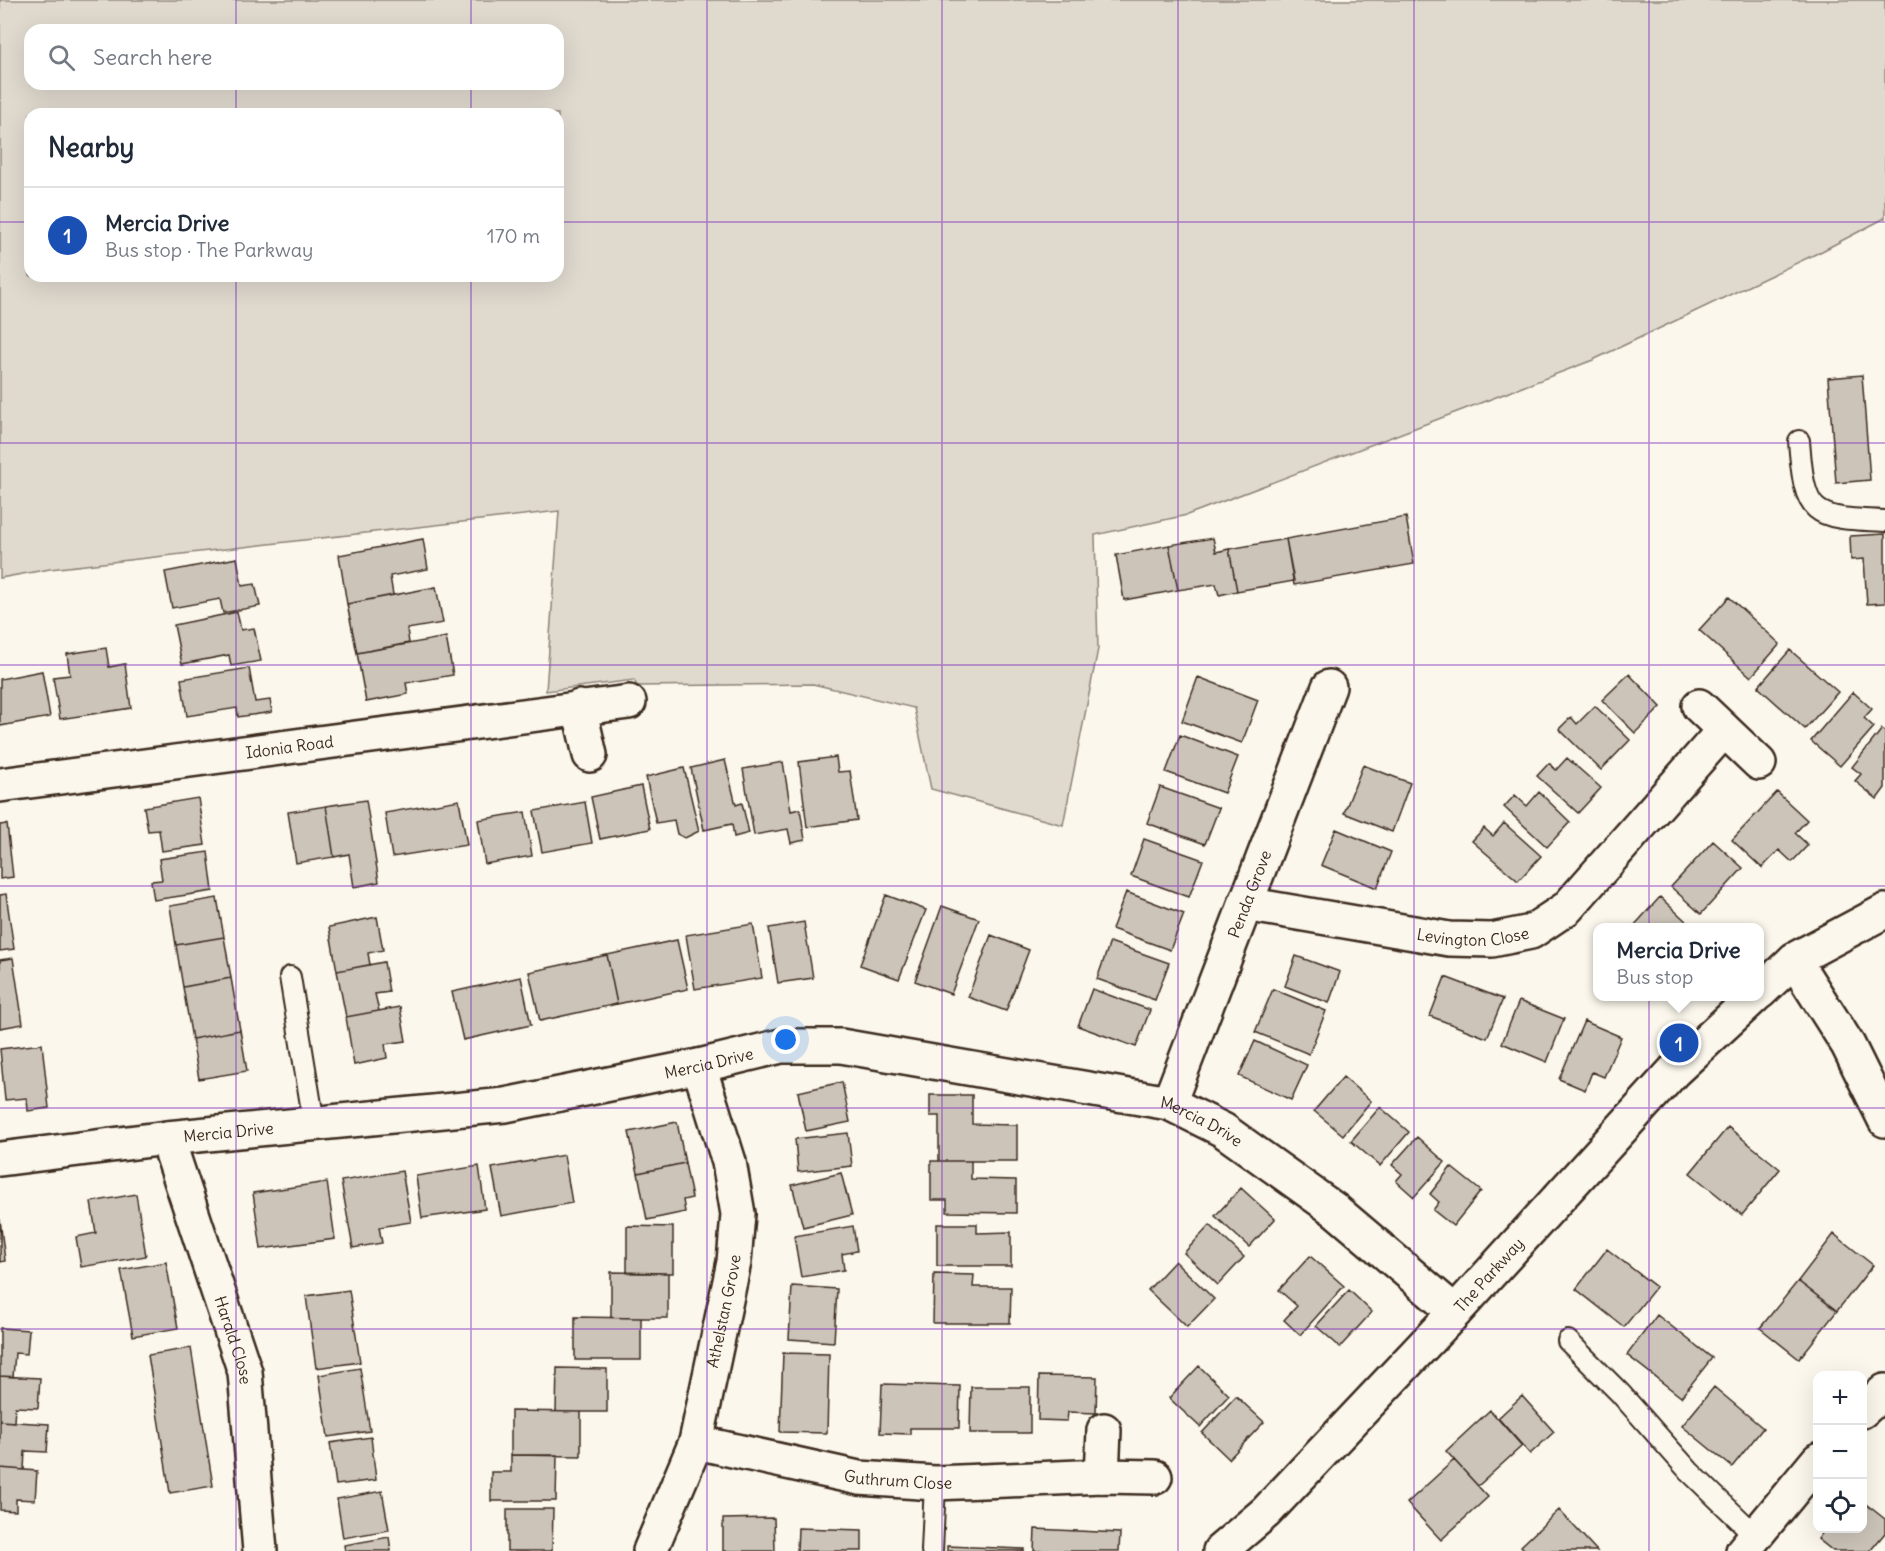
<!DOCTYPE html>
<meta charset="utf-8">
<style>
body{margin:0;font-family:Delius,sans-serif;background:#f6f6f7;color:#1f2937}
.controls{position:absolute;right:18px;bottom:18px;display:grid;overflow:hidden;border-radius:12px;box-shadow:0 6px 24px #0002}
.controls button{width:54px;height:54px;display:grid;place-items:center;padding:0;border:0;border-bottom:2px solid #e0e1e3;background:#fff;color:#1f2937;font:30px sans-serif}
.you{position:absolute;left:786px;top:1040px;width:21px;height:21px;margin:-15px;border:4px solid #fff;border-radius:50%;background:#1a73e8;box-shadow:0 0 0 9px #1a73e833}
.badge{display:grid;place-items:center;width:39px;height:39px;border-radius:50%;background:#1f6fb2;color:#fff;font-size:20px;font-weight:700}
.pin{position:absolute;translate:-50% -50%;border:3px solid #fff;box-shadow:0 2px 6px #0006}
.popup{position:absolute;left:1593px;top:923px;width:171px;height:78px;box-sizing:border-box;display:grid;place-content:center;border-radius:12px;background:#fff;filter:drop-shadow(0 2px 4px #0005);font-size:20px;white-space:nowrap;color:#747a83}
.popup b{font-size:22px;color:#1f2937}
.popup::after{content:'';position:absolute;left:50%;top:100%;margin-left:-12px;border:12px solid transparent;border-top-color:#fff}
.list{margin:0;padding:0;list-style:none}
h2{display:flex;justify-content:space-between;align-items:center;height:78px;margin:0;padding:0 24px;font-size:26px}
h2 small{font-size:20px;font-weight:400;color:#747a83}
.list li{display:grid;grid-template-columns:39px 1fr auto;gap:18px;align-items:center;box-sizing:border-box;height:96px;padding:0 24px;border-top:2px solid #e0e1e3}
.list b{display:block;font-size:22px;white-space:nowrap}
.list p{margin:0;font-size:20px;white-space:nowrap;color:#747a83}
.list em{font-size:20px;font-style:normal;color:#747a83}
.icon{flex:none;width:33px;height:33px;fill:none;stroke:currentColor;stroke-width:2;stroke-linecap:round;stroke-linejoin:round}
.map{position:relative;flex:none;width:1885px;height:1551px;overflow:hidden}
.search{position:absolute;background:#fff;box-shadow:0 6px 24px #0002;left:24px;top:24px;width:540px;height:66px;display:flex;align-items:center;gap:15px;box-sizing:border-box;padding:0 21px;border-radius:18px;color:#747a83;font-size:22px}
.panel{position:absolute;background:#fff;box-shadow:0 6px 24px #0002;left:24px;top:108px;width:540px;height:174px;border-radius:18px}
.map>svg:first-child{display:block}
</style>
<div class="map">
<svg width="1885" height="1551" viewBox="0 0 1885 1551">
<rect width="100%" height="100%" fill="#fbf7ec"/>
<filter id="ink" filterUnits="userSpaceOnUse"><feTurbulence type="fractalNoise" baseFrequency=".0167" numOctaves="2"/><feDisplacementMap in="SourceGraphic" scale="12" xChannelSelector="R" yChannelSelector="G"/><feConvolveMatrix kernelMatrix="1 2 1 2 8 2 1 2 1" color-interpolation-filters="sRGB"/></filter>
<g filter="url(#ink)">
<path fill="#dfd9ce" stroke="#8d8276" stroke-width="1.5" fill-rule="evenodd" d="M0,0H1885V218L1822,251L1593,360L1187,515L1095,535L1098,649L1063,825L931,789L914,708L813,684L637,686L634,680L546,691L559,511L50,569L0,578ZM30,30H558V84H30ZM30,114H558V276H30Z"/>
<path fill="#ccc4b9" stroke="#3b2a1e" stroke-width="1.5" d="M1862,375L1870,480L1836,483L1828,378Z
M1406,517L1414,564L1294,585L1286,539Z
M1885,534V603L1867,604L1864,559L1851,560L1850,536Z
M1213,538L1216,552L1229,549L1237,591L1219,595L1216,584L1178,590L1169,545Z
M423,539L428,569L390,576L393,595L347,604L339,555Z
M1286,539L1294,581L1237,591L1229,549Z
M1169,545L1178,590L1124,600L1116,555Z
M237,558L242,586L255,584L260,606L223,613L220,599L172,608L165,572Z
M436,587L443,623L407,629L409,643L357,653L347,604Z
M1729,597L1780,644L1751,677L1699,630Z
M237,612L241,630L254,628L261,661L231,666L229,655L182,664L174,625Z
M446,637L453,675L406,683L408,694L366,702L357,653Z
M106,648L109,667L125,664L131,708L60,719L53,677L70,675L67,654Z
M1790,650L1838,692L1805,729L1758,687Z
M249,668L255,702L270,700L272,712L238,717L237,708L187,716L181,679Z
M42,671L50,717L0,726V679Z
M1629,674L1661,707L1635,733L1602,700Z
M1198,677L1258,700L1242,743L1182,721Z
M1853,692L1872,709L1864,718L1874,727L1840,766L1811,741Z
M1595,706L1630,740L1601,770L1559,729L1571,717L1577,724Z
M1882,729L1885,731V788L1877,799L1855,781L1861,774L1852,767Z
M1180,735L1238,757L1224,793L1166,772Z
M836,757L838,772L850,771L857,820L807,827L799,762Z
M1567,758L1601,788L1578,813L1537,776L1549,763L1556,770Z
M725,760L736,805L742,803L749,833L734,837L732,824L704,830L691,768Z
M783,762L791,811L800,809L805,840L791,843L788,829L754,835L743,769Z
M1363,765L1410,783L1392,832L1344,813Z
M684,768L699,831L685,838L677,834L674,820L656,823L646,777Z
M641,786L650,829L600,839L591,797Z
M1160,787L1219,808L1205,844L1147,823Z
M1539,792L1570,822L1547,847L1504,807L1515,795L1527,806Z
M1777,792L1807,820L1795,833L1808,845L1792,862L1779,850L1762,868L1732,840Z
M198,798L205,845L162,851L159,830L148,831L144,807Z
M366,800L379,882L354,887L349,854L334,857L326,806Z
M459,800L467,845L392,857L385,813Z
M585,802L592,843L542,852L534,811Z
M326,806L334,857L296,863L288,812Z
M525,812L532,856L485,864L478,820Z
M1504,823L1541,856L1518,881L1472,841L1484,828L1493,836Z
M7,824L13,877L0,879V825Z
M1336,829L1391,852L1377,888L1321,865Z
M1144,839L1203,860L1189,897L1131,876Z
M1713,841L1743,868L1701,914L1671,887Z
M208,852L213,891L154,900L151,881L162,880L159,859Z
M1126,892L1184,914L1170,950L1112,929Z
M6,894L14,949L0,951V895Z
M886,895L926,910L899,979L860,965Z
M1660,897L1688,923L1684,928H1632Z
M217,898L224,937L176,945L170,906Z
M942,906L979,919L951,994L915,981Z
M377,917L383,950L368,953L370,965L337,971L329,927Z
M804,922L813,978L778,983L769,928Z
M753,924L762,978L695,989L686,935Z
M991,935L1029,950L1006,1011L968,997Z
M224,937L231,978L183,987L176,945Z
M677,940L688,989L617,1004L607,955Z
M1110,942L1169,963L1155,1000L1097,979Z
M607,955L617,1004L540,1021L529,972Z
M1296,956L1340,972L1329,1003L1285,986Z
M13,958L23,1024L0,1028V960Z
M384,962L389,992L375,994L379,1011L346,1017L337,971Z
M521,977L531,1025L463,1040L452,992Z
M1445,977L1503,999L1487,1038L1430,1016Z
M231,978L240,1030L192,1039L183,987Z
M1092,989L1150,1010L1136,1047L1078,1026Z
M1273,989L1326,1011L1309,1054L1255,1032Z
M1519,1001L1564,1019L1547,1062L1502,1043Z
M400,1007L406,1041L385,1044L387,1058L354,1065L346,1017Z
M1584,1021L1621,1037L1604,1077L1592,1072L1585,1090L1559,1079Z
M240,1030L247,1071L199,1079L192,1039Z
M1255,1041L1307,1065L1291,1100L1239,1076Z
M42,1044L49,1108L28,1111L27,1098L5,1100L0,1049Z
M1343,1077L1371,1101L1343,1135L1314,1111Z
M842,1082L850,1122L806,1131L798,1092Z
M930,1095H972V1124L1017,1125V1161H939V1116H930Z
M1380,1107L1409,1132L1380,1166L1351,1141Z
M677,1122L685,1163L638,1173L629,1132Z
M1728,1127L1780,1169L1742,1215L1690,1173Z
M848,1133L852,1166L798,1172L795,1139Z
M1417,1137L1445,1162L1414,1197L1396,1181L1402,1174L1392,1165Z
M564,1155L572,1203L501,1216L492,1168Z
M931,1161H971V1179L1016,1180V1213L947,1212V1200H931Z
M685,1163L692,1198L683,1200L685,1212L647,1220L638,1173Z
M479,1166L485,1209L422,1218L416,1176Z
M1451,1167L1481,1191L1453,1226L1433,1210L1439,1202L1430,1194Z
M402,1171L411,1222L379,1227L382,1243L353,1248L341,1181Z
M841,1173L852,1215L803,1227L792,1185Z
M327,1182L335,1239L261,1249L253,1193Z
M1241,1188L1275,1219L1249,1247L1215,1216Z
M136,1194L146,1256L81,1267L76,1237L96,1233L91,1202Z
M0,1219L5,1261L0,1262Z
M937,1224H977V1233L1011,1232V1266H937Z
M1210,1225L1244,1257L1218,1285L1184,1253Z
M627,1226L673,1227V1273H627Z
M853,1226L857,1251L842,1254L844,1270L801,1277L794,1236Z
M1834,1234L1873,1265L1837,1311L1798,1281Z
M1607,1249L1656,1287L1624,1327L1576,1289Z
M1310,1256L1344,1286L1300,1335L1284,1320L1297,1306L1279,1290Z
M1175,1261L1214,1299L1187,1327L1148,1290Z
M166,1262L178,1328L133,1336L121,1270Z
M611,1272L668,1273V1318H611Z
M934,1274L974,1275L973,1287H1011L1010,1323H933Z
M1798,1281L1837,1311L1799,1359L1760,1328Z
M792,1286L837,1289L834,1342L789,1339Z
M349,1290L360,1362L316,1368L306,1296Z
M1349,1290L1372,1312L1340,1347L1316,1326Z
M1657,1315L1712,1358L1681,1397L1627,1355Z
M575,1317L641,1318V1360H575Z
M0,1328L29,1330L27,1354L15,1353L13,1377L0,1376Z
M191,1348L213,1486L170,1493L148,1355Z
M783,1353L829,1354L827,1433L780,1432Z
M1199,1366L1229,1395L1200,1427L1169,1398Z
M360,1368L370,1431L328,1437L319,1375Z
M557,1368L607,1369V1412H556Z
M0,1376L40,1378L38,1408L15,1407L14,1422L0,1421Z
M1039,1376L1097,1377L1096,1413L1068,1412L1067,1421L1038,1420Z
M882,1384L960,1386L959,1428H910V1434L880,1433Z
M971,1387H1030V1433H970Z
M1714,1387L1763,1428L1732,1467L1682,1426Z
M1236,1396L1264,1422L1229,1459L1202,1433Z
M1522,1396L1554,1432L1530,1454L1498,1418Z
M1490,1410L1522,1446L1478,1486L1446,1451Z
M511,1411L581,1412V1456L511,1455Z
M0,1421L49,1424L47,1452L25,1451L24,1470L0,1468Z
M371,1437L376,1480L336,1485L330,1443Z
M511,1455H557L556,1501H491V1472H511Z
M1454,1460L1488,1497L1441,1540L1407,1503Z
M0,1468L37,1471L35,1500L16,1499V1511L0,1510Z
M382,1491L389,1530L343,1538L337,1499Z
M1862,1501L1885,1519V1533L1870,1551H1833L1818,1539L1826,1528H1862Z
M507,1509H553L552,1551H507Z
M1559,1510L1597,1551H1526L1521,1546Z
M774,1518L775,1551H723V1519Z
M798,1528L862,1530V1551H797Z
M1035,1529L1120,1533L1119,1551H1034Z
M389,1537L391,1551H345L344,1545Z
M947,1546L1024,1549V1551H947Z"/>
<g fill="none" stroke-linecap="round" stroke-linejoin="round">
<defs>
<path id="service" d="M1799,441C1805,517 1811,518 1885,521
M290,977L314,1123
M1568,1341L1620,1393L1689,1471L1755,1535
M932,1551L935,1483"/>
<g id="minor">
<path d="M1699,706L1759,763"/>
<path d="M579,707L590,755"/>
<path id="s1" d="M0,785L629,702"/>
<path id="s2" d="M1245,904L1449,939L1492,940L1531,932L1567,908L1724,730"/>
<path d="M1794,960L1848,1045L1885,1120"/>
<path id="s3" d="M1169,1103L1329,687"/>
<path id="s4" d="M167,1138L245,1372L260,1551"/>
<path id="s5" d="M0,1159L167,1138L505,1105L699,1066L781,1046H841L1169,1103L1223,1130L1335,1210L1455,1312"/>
<path d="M1862,1411L1885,1391"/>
<path id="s6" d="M696,1442L859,1478L935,1483L1102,1476L1155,1477"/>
<path d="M1102,1476L1104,1430"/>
<path id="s7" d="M650,1551L696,1442L734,1262L738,1214L729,1162L699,1066"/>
<path d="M1743,1551L1818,1460"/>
</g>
<g id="tertiary">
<path d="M1760,992L1795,959L1885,911"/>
<path id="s8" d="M1220,1551L1266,1512L1455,1312L1674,1071L1755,996"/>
</g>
</defs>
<use href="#service" stroke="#3b2a1e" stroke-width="24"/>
<use href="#minor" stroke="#3b2a1e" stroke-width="38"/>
<use href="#tertiary" stroke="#3b2a1e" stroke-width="38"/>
<use href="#service" stroke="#fbf7ec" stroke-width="20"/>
<use href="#minor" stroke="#fbf7ec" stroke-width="33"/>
<use href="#tertiary" stroke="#fbf7ec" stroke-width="33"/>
</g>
</g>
<path fill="none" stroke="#7b2cbf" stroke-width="1.5" stroke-opacity="0.55" d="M236,0V30M471,0V30M707,0V1551M942,0V1551M1178,0V1551M1414,0V1551M1649,0V1551M236,84V114M471,84V114M0,222H30M558,222H1885M236,276V1551M471,276V1551M0,443H1885M0,665H1885M0,886H1885M0,1108H1885M0,1329H1885"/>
<g text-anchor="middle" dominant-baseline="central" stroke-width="6" stroke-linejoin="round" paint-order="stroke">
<g font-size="16" fill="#3b2a1e" stroke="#fbf7ec">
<text stroke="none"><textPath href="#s1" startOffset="292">Idonia Road</textPath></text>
<text stroke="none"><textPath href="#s3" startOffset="224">Penda Grove</textPath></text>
<text stroke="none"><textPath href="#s2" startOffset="231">Levington Close</textPath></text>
<text stroke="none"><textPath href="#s5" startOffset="716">Mercia Drive</textPath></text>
<text stroke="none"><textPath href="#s5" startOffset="1220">Mercia Drive</textPath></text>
<text stroke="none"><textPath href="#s5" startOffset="230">Mercia Drive</textPath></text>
<text stroke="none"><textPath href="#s8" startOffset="386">The Parkway</textPath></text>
<text stroke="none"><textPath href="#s7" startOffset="252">Athelstan Grove</textPath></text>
<text stroke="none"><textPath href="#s4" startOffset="213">Harald Close</textPath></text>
<text stroke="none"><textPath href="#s6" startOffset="206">Guthrum Close</textPath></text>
</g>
</g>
</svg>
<div class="controls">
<button>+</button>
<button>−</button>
<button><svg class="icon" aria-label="locate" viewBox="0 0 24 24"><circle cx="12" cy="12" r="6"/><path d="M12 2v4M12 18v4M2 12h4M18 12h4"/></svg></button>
</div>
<div class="you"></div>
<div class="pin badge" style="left:1679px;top:1043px;background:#1a4fb4">1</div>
<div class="popup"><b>Mercia Drive</b>Bus stop</div>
<div class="search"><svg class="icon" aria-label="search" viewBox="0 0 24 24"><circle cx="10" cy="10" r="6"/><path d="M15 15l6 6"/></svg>Search here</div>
<section class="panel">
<h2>Nearby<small></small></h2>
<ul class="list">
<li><span class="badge" style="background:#1a4fb4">1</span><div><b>Mercia Drive</b><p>Bus stop · The Parkway</p></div><em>170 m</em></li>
</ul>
</section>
</div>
